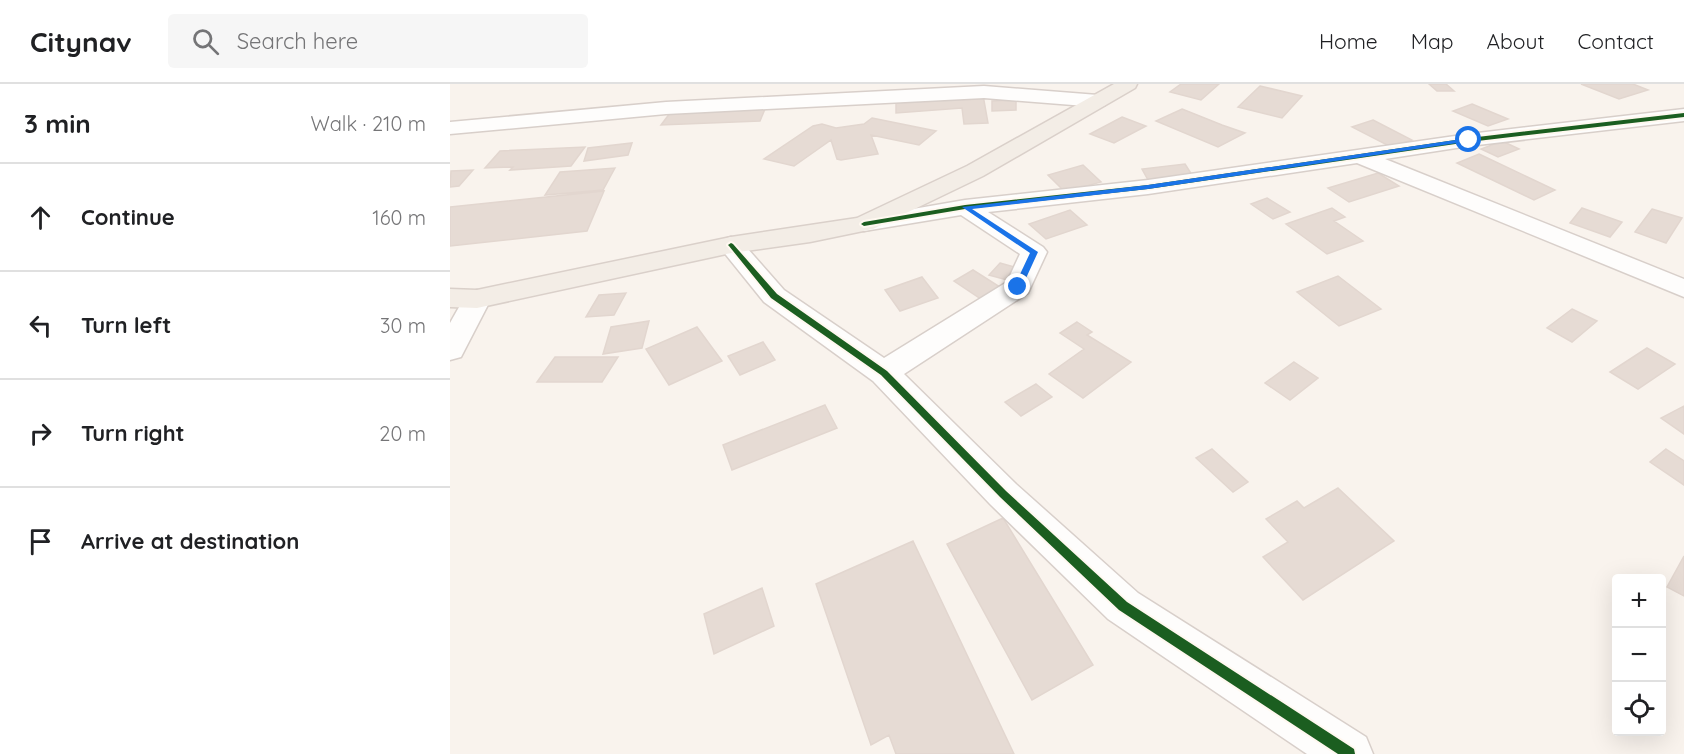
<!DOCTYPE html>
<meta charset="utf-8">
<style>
body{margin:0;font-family:Quicksand,sans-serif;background:#f6f6f6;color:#202124}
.controls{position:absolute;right:18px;bottom:18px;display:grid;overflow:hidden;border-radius:6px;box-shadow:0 6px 24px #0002}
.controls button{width:54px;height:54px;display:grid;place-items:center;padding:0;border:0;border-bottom:2px solid #e0e0e0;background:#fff;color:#202124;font:30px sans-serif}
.stop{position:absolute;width:18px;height:18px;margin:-14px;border:4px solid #1a73e8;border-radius:50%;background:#fff}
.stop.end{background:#1a73e8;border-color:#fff;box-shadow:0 2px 6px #0008}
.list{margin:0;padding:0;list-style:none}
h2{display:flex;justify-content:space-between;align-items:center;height:78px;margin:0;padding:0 24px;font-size:26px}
h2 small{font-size:20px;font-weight:400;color:#757577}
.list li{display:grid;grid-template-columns:39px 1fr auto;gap:18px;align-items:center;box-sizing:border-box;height:108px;padding:0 24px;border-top:2px solid #e0e0e0}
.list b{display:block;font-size:22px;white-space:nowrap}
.list em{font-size:20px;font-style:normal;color:#757577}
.icon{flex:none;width:33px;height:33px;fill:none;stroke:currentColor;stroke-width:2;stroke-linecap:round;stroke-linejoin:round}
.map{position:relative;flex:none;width:1234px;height:670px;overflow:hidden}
header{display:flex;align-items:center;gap:36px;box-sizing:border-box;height:84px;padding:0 30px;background:#fff;border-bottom:2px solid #e0e0e0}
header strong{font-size:28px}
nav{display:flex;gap:33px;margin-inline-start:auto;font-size:21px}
.search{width:420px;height:54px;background:#f6f6f6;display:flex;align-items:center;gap:15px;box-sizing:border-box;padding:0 21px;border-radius:6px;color:#757577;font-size:22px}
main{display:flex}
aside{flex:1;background:#fff}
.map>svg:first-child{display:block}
</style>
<header>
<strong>Citynav</strong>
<div class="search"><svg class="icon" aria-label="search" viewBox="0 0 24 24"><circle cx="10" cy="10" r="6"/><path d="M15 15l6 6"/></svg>Search here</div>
<nav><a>Home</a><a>Map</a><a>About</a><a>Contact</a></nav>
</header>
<main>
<aside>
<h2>3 min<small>Walk · 210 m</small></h2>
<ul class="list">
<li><svg class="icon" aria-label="ahead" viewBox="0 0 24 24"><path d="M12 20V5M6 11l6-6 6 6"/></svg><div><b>Continue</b></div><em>160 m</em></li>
<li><svg class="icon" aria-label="left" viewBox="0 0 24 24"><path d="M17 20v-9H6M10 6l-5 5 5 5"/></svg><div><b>Turn left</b></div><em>30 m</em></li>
<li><svg class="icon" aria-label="right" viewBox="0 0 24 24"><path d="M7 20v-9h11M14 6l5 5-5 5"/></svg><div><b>Turn right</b></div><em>20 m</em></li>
<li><svg class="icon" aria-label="arrive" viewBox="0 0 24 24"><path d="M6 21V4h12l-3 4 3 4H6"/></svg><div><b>Arrive at destination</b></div></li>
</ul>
</aside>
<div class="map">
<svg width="1234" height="670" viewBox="0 0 1234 670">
<rect width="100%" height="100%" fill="#f9f3ed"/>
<path fill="#e6dbd4" stroke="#e2d6cf" stroke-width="1.5" d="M731,0H769L751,16L720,8Z
M979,0H996L1004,7H987Z
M1131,0H1183L1198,6L1169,15Z
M810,2L852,12L832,34L788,23Z
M533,11L538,39L514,40L512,24L446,29V17Z
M566,16V26L542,27V17Z
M1022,20L1058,35L1038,42L1003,27Z
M315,25L310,37L211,41L220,29Z
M732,25L772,41L795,49L768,63L706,37Z
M672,33L696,42L664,59L640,50Z
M422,34L486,47L469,61L421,51L428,70L391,76L387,75L381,56L344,82L314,75L363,42L372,40L386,44L414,40Z
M923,36L962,56L941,63L902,43Z
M1052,57L1069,65L1048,73L1031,65Z
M182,59L178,71L134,77L138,64Z
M135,63L121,82L60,86L63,83L35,84L50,67Z
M1029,70L1105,106L1084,116L1007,79Z
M735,80L742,91L698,96L692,85Z
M633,81L651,98L615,108L598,91Z
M165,84L153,106L95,111L110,88Z
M23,86L9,102L0,103L1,87Z
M928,89L949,102L899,118L878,104Z
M154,107L137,147L0,162V123Z
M817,114L840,128L823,135L801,120Z
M882,124L895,133L884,137L913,157L877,170L836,140Z
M1132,124L1172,138L1160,153L1120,139Z
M1202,125L1232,134L1216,159L1185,148Z
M620,126L637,141L596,155L579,140Z
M550,179L568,184L557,196L539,191Z
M523,186L550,203L531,215L504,197Z
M888,192L931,225L889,242L847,208Z
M472,193L488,214L450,227L435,206Z
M176,209L164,231L136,233L149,211Z
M1122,225L1147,237L1122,258L1097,244Z
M199,237L192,264L153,270L161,243Z
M627,238L642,248L637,251L681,278L633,314L599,290L634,265L610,249Z
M247,243L272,277L219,301L196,265Z
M313,258L325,276L290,291L278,272Z
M1197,264L1225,280L1188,305L1160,288Z
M105,273H168L152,298H87Z
M844,278L868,294L840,316L815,299Z
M586,300L602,313L571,332L555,318Z
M375,321L387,344L282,386L273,361Z
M1234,322V350L1211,334Z
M762,365L798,398L783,408L746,374Z
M1216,365L1234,377V401L1200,378Z
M888,404L944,457L853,516L813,473L838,458L816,435L847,417L854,424Z
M553,434L643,581L582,616L497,460Z
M463,457L564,670H446L439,651L421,661L366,500Z
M1234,472V512L1217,503Z
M312,504L324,542L264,570L254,530Z"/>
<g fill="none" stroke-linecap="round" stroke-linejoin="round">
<defs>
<path id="minor" d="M534,2L648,11L655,13L658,17L655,21L648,23L534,14L216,30L0,50V38L216,18Z
M1234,25V37L1019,62L935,75L1234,195V213L907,79L698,110L538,128L593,163L597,168L578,209L454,290L566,400L688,509L916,653L923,670H857L658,535L540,420L423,297L314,218L268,161L272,156L281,153L290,156L334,206L434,274L557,198L570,170L511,131L414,147L405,145L402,140L405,135L515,116L698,96L1019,50Z
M27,206L37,209L41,215L11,273L0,276V239L17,209Z"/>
<path id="major" d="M664,0H687L685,4L533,92L423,145L360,158L281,169L27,224L0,223V205L27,206L281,153L407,134L517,82Z"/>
</defs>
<use href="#minor" stroke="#d8cfca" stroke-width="3"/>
<use href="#major" stroke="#dad0ca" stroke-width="3"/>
<use href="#minor" fill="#fefdfc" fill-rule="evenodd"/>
<use href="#major" fill="#f3ede6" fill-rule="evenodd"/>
<defs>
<path id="cycleway" d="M1234,29V33L1019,58L698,105L515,125L414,142L411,140L414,138L515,121L698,101L1019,54Z
M281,159L283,160L327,210L437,287L556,407L677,518L904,665L905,670H888L669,526L550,413L431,291L321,214L279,162L278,161Z"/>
</defs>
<use href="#cycleway" stroke="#fff8f0" stroke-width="4"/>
<use href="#cycleway" fill="#1b5e20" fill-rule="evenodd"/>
</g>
<path fill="#1a73e8" d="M1019,54L1021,57L698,105L522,125L588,168L572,203L568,206L564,203L580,169L512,123L698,101Z"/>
</svg>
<div class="controls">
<button>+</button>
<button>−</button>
<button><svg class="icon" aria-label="locate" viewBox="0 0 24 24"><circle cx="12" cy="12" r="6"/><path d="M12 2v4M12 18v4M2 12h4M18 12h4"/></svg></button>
</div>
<div class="stop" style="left:1019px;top:56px"></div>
<div class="stop end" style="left:568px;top:203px"></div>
</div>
</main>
